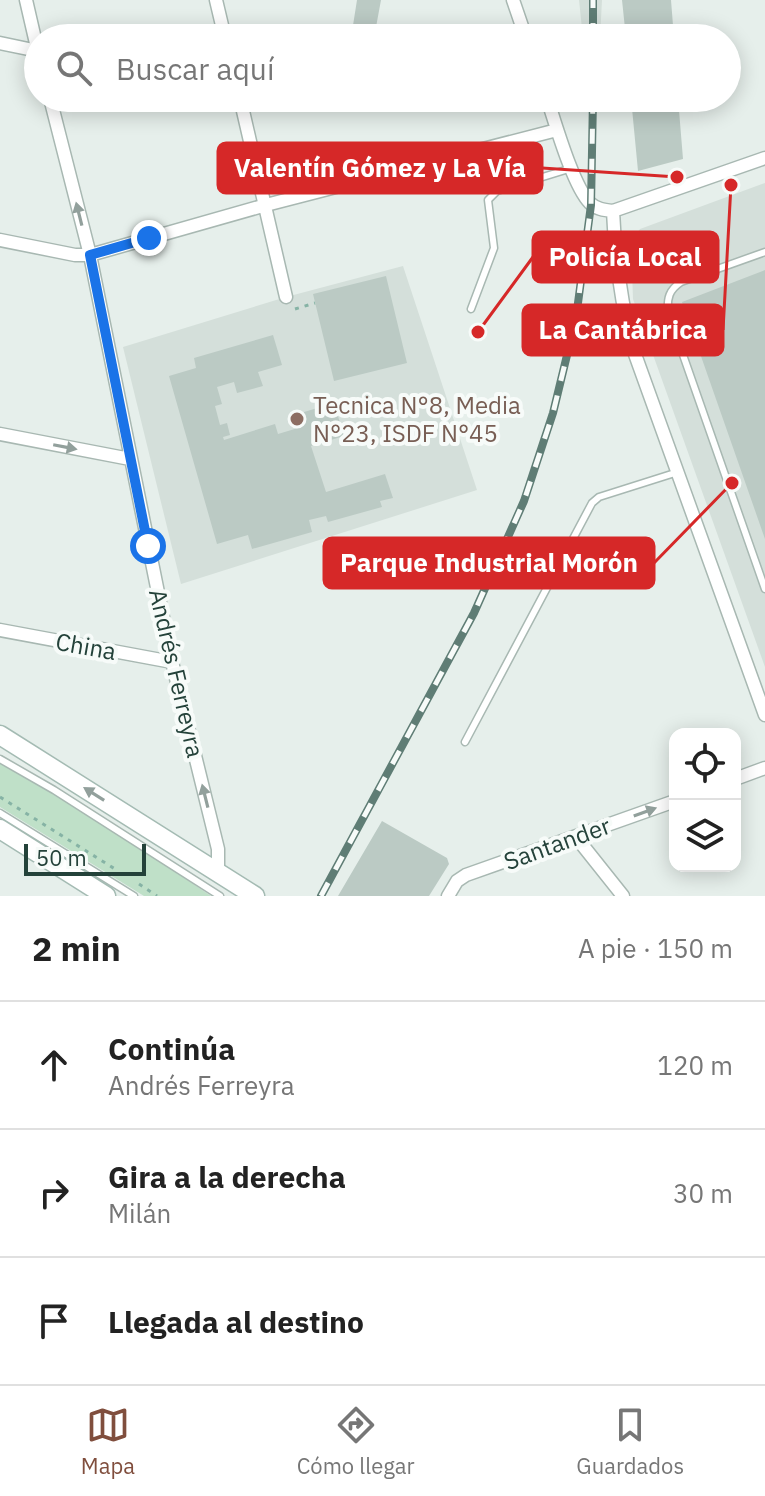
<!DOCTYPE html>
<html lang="es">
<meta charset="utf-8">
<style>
body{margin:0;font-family:"IBM Plex Sans",sans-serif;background:#f2f2f2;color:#222}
.controls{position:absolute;right:24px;bottom:24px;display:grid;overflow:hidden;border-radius:16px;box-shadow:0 4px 20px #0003}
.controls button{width:72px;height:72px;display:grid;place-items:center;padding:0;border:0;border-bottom:2px solid #e0e0e0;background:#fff;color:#222;font:40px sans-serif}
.scale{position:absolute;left:24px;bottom:20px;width:122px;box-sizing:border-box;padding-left:8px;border:4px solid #24423a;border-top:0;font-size:22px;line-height:28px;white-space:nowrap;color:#24423a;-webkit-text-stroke:6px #f7fbf9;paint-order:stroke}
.stop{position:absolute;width:24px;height:24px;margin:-18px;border:6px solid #1a73e8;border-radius:50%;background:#fff}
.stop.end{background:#1a73e8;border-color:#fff;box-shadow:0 2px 8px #0008}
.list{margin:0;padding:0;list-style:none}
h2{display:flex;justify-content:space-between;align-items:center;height:104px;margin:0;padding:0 32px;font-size:34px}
h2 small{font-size:26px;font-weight:400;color:#767676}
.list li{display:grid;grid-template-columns:52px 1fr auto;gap:24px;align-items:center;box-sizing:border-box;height:128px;padding:0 32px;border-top:2px solid #e0e0e0}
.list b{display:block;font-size:30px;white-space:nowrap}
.list p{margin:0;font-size:26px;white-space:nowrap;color:#767676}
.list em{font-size:26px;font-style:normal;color:#767676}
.icon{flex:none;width:44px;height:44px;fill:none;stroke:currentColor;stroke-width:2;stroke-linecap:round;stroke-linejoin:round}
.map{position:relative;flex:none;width:765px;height:896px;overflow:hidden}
.search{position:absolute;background:#fff;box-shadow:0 4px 20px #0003;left:24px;right:24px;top:24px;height:88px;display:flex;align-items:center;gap:20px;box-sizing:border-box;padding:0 28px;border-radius:44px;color:#767676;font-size:30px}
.sheet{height:488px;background:#fff}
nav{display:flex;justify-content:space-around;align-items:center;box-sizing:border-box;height:112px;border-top:2px solid #e0e0e0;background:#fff;font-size:22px;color:#767676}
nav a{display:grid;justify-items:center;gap:4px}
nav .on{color:#804e3d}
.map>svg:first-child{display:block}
</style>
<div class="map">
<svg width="765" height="896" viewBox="0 0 765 896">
<rect width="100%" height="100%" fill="#e6efeb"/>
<path fill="#d4dfda" d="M579,0H602L600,38H583Z
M765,183V667L633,299L631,241L640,229Z
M403,266L477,490L181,584L123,347L286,297Z"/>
<path fill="#bfe0c8" d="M0,760L45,783L211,896H144L0,807Z"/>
<path fill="#bbcac4" d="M357,0H381L374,38H351Z
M622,0H671L674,38H626Z
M631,98H678L683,159L638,171Z
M765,270V539L682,302Z
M386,276L407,363L334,381L313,294Z
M273,335L282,365L258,372L263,386L237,393L234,382L217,387L222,404L215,406L220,425L227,423L230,435L223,437L224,440L275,424L278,434L298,428L294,415L334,403L344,436L311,446L326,492L385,474L393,498L380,501L382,507L328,522L326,516L309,520L312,532L252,549L248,535L217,544L169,376L196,368L194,358Z
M382,821L447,858L449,864L429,896H338Z"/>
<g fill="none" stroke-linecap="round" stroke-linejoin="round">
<defs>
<path id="service" d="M765,252L681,282C669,290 667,298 668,312L765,589
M471,309L494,248L488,200L497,191L572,168
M465,742L592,503L599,497L678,472
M0,759L54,790L220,896
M0,813L134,896"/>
<path id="minor" d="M26,0L38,52
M216,0L225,38
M513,0L526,38
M0,43L38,51
M50,98L90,255L172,662L218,849V873
M240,98L286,297
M547,98C555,122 573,186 590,203C596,209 604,210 613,211L765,158
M613,211C615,257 621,301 632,346L765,715
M0,240L75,255H90L266,205L557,130
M0,434L130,459
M0,630L172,662
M735,779L765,768
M576,837L623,896
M448,896L457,881L466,875L675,801"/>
<path id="secondary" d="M0,735L255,896
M0,829L106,896"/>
</defs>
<use href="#service" stroke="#a8b8b2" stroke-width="9"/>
<use href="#minor" stroke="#a8b8b2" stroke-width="15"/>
<use href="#secondary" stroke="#a4bbb3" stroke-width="21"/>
<path stroke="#86b3a5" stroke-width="3" stroke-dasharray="4 6" stroke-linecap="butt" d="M295,309L315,303
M0,797L115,869
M139,884L157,896"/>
<use href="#service" stroke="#fff" stroke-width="6"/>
<use href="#minor" stroke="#fff" stroke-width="12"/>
<use href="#secondary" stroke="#fff" stroke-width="18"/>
<defs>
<path id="rail" d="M593,38V0
M321,896L474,613L524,501L553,413L576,318L591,205L593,98"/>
</defs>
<use href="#rail" stroke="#5f7d75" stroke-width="8"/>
<use href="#rail" stroke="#f7fbf9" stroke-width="5" stroke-dasharray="15" stroke-linecap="butt"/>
</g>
<defs><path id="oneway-solid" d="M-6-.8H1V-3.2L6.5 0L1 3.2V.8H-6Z" transform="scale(2)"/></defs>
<g fill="#92a09c">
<use href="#oneway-solid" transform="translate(79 214) rotate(-104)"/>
<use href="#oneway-solid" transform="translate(65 447) rotate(11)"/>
<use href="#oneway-solid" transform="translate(94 794) rotate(-148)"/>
<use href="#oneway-solid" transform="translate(205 796) rotate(-104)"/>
<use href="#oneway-solid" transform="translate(645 812) rotate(-20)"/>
</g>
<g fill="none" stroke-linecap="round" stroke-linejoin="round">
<path stroke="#1a73e8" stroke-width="10" d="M148,546L90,255L149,238"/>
</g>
<circle fill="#8d6e63" stroke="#f7fbf9" stroke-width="3" cx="297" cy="419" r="8"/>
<g text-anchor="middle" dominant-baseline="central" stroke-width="8" stroke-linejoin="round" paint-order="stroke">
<g font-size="24" fill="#785e54" stroke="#f7fbf9" text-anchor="start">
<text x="313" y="405">Tecnica N°8, Media<tspan x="313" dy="28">N°23, ISDF N°45</tspan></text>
</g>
<g font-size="24" fill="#24423a" stroke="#f7fbf9">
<text transform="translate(86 646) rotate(10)">China</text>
<text transform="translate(177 673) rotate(77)">Andrés Ferreyra</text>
<text transform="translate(557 843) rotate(-20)">Santander</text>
</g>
</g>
<path fill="none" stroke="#d62828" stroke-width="3" d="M677 177L542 168M478 332L533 257M731 185L723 330M732 483L654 563"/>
<g fill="#d62828" stroke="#f7fbf9" stroke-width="3">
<circle cx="677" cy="177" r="8"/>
<circle cx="478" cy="332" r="8"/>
<circle cx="731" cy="185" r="8"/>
<circle cx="732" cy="483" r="8"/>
</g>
<g fill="#d62828" stroke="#d62828" stroke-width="3">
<rect x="218" y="143" width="324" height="50" rx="8"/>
<rect x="533" y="232" width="185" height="50" rx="8"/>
<rect x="523" y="305" width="200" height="50" rx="8"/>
<rect x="324" y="538" width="330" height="50" rx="8"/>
</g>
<g font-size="26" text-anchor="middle" font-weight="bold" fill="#fff">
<text x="380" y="177">Valentín Gómez y La Vía</text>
<text x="625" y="266">Policía Local</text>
<text x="623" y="339">La Cantábrica</text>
<text x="489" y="572">Parque Industrial Morón</text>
</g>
</svg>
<div class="controls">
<button><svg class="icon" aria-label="locate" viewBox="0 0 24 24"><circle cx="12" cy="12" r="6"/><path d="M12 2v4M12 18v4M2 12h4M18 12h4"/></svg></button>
<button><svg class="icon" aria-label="layers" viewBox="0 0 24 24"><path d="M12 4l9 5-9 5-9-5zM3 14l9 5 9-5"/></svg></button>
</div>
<div class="scale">50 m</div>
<div class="stop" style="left:148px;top:546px"></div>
<div class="stop end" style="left:149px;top:238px"></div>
<div class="search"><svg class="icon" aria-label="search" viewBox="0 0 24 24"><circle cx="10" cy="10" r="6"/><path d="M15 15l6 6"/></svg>Buscar aquí</div>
</div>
<section class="sheet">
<h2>2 min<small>A pie · 150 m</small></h2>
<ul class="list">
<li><svg class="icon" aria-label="ahead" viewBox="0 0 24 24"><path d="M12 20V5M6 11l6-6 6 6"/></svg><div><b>Continúa</b><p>Andrés Ferreyra</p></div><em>120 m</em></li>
<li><svg class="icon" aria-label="right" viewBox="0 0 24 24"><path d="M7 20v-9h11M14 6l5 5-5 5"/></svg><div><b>Gira a la derecha</b><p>Milán</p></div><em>30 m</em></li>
<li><svg class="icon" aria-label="arrive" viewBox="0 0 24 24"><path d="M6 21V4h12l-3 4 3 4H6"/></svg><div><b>Llegada al destino</b></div></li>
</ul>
</section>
<nav>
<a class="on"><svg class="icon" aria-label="map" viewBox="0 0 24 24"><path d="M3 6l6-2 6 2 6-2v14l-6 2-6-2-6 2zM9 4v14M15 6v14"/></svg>Mapa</a>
<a><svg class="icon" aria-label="directions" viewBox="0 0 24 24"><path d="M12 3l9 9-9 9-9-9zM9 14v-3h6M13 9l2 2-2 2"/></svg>Cómo llegar</a>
<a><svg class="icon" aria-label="saved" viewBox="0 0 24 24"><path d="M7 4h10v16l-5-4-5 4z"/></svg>Guardados</a>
</nav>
